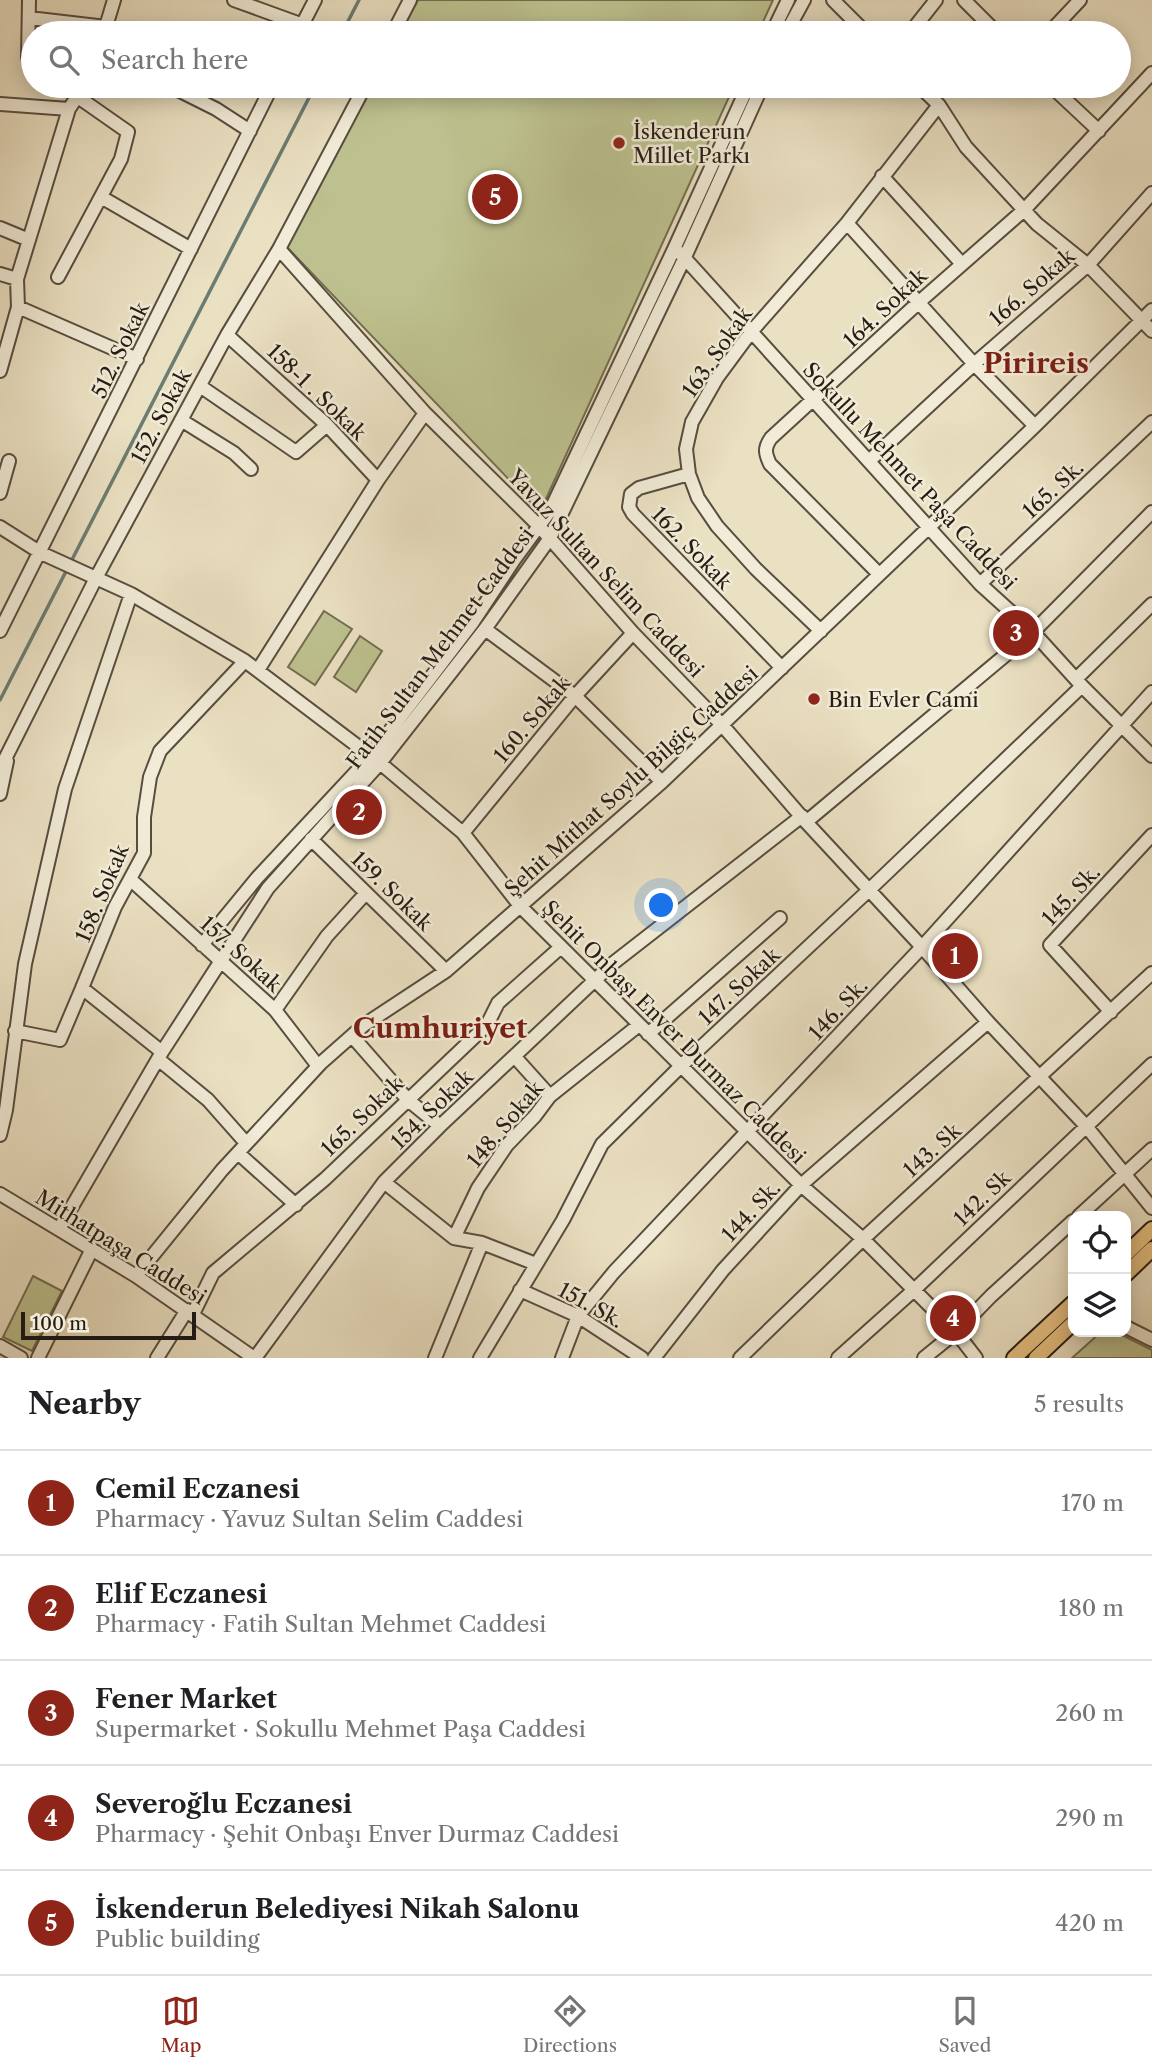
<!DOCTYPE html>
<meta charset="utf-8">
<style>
body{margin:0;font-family:"Libre Caslon Text",serif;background:#f6f6f6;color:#202124}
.controls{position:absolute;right:21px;bottom:21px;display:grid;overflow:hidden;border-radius:14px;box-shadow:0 4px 18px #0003}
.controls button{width:63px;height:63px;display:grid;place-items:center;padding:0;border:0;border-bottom:2px solid #e0e0e0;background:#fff;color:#202124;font:35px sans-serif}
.scale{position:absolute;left:21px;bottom:18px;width:175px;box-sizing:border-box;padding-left:7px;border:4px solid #271c13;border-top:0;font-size:19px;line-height:24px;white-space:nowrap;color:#271c13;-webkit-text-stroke:5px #f1ebd7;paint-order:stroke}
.you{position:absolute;left:662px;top:906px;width:24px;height:24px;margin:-18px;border:5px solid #fff;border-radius:50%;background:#1a73e8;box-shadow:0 0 0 10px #1a73e833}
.badge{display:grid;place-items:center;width:46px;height:46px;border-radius:50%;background:#8f2418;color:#fff;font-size:23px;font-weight:700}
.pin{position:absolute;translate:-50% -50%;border:4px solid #fff;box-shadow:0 2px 7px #0006}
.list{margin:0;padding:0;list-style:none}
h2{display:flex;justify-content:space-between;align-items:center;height:91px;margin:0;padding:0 28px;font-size:30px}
h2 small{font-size:23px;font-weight:400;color:#757577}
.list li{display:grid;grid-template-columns:46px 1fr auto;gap:21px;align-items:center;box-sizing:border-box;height:105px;padding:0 28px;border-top:2px solid #e0e0e0}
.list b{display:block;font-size:26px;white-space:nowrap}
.list p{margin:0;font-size:23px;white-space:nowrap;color:#757577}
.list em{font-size:23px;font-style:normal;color:#757577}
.icon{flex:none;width:38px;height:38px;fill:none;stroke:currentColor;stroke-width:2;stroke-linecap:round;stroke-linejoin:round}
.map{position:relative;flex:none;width:1152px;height:1358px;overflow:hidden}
.search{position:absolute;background:#fff;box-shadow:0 4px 18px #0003;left:21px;right:21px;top:21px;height:77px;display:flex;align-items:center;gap:18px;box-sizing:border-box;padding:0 24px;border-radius:38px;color:#757577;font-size:26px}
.sheet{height:616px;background:#fff}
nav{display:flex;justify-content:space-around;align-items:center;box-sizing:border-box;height:98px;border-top:2px solid #e0e0e0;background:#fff;font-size:19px;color:#757577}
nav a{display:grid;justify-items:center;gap:4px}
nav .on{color:#8f2418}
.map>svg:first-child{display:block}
</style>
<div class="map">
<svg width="1152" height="1358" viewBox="0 0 1152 1358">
<rect width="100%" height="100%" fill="#eae0c2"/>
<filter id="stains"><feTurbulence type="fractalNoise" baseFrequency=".00286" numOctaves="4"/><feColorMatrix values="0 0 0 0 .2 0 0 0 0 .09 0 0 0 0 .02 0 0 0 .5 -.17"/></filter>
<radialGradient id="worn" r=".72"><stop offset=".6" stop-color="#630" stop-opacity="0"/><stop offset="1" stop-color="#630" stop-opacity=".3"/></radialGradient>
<path fill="#bdc18f" stroke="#726e51" stroke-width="2" d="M418,0H773L758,33H400Z
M371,86H734L540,512L285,245Z
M324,611L352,629L315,685L288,667Z
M360,636L382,651L356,692L334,677Z
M33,1276L62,1291L32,1351L3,1337Z
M1101,1332H1116L1152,1350V1358H1072Z"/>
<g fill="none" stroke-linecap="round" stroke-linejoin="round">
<path stroke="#6b7d72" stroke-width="3.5" d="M342,33L359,0
M0,700L315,86"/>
<defs>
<path id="minor" d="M29,0L28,57L33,59
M234,0L303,25
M833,0L866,33
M964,0L997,33
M29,18L106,27
M104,33L114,0
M298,33L315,0
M393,33L410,0
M772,33L788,0
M786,33L804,0
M910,33L936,0
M1049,33L1080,0
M170,86L216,109L250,131
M919,86L939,105L966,147L1024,210L1037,224L1088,265L1152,331
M1051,86L1099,131
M0,104L69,109
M882,176L962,264
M101,197L191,249
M847,223L974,364L1035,426
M0,228L29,240
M279,249L425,413L539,526L633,633L723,726L806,822L922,947L988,1022L1086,1126L1152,1208
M680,253L980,584L1033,632L1082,686L1152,756
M0,274L17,279
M58,277L121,159L128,132L78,97
M18,307L137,359
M227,335L327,425L378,480
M0,371L18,307L17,279L69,109L84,86
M200,386L296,452L327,425
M181,420L234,453L251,469
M869,461L974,364L1088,265L1152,193
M689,474L639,488L631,494L629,507L633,514L782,668
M0,493L9,461
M0,527L41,553L131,594L245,661L380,763L463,833L521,907L801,1185L863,1239L956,1332L976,1358
M879,574L770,464C765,453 764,448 771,438L918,303L1024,210L1152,73
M980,584L1152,422
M485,629L575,696L662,782
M0,631L272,86
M821,631L756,569L717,526L698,498L689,474L686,449L692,422L717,378L751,332L847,223L939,105
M258,670L378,480L425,413
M1076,679L1152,604
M0,769L96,578L227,335L279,249L365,86
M0,794L7,761
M806,822L1033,632L1152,512
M463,833L575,696L633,633
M311,839L446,971
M130,879L275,1010L318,1066
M202,945L257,878L370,757L473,622L514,560L550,511L674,249L748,86
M275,1010L327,936L366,893
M1111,1012L1050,945L1152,835
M15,1031L60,1040L82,988
M648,1034L780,918
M352,1036L408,1100L440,1126
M162,1052L82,988L115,907L144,853V817L150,777L160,751L245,661
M515,1057L550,1096
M158,1059L208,1100L246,1143
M0,1135L6,1110L25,964L65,789L131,594
M238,1153L296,1205
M384,1182L454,1238L482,1243L536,1264
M0,1194L136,1276L254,1358
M1079,1216L1152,1149
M59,1229L162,1052L268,888L380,763L485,629L550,538L685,257L762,86
M454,1238L478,1188L507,1145L535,1116L550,1096L639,1025
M136,1276L222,1170L321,1063L364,1025L446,971L662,782L1035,426L1152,310
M520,1290L578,1316L642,1358
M193,1314L213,1273L325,1179L487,1025L498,1003L561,947
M1126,1327L1152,1340
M0,1346L21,1358
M38,1358L92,1249
M157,1358L187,1310
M255,1358L384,1182L440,1126L612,964L802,816
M435,1358L482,1243
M480,1358L563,1220L602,1144L681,1066L869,890L1082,686
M562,1358L578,1316L614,1272L922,947L1152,692
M654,1358L723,1270L801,1185L988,1022
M740,1358L863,1239L1152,973
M838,1358L914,1290L1152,1064
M924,1358L956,1332L991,1296L1073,1221"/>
<path id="major" d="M1126,1254L1152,1229
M1126,1274L1152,1249
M1014,1358L1073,1303
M1036,1358L1073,1323"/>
</defs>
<use href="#minor" stroke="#584d3f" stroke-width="16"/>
<use href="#major" stroke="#271c13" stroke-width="18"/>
<use href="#minor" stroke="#f1ebd7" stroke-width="12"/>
<use href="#major" stroke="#e5c081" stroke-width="14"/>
</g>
<g fill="#8f2418" stroke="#f1ebd7" stroke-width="2.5">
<circle cx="619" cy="143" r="7"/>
<circle cx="814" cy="699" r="7"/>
</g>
<g text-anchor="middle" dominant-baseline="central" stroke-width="5" stroke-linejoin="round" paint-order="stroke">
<g font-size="21" fill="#271c13" stroke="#f1ebd7" text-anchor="start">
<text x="633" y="131">İskenderun<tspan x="633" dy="24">Millet Parkı</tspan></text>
<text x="828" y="699">Bin Evler Cami</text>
</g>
<g font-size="21" fill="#271c13" stroke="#f1ebd7">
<text transform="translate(1032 287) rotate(-41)">166. Sokak</text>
<text transform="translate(885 308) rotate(-43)">164. Sokak</text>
<text transform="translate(120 350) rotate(-64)">512. Sokak</text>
<text transform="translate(717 352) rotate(-55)">163. Sokak</text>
<text transform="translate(317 392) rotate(44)">158-1 . Sokak</text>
<text transform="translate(161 416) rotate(-62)">152. Sokak</text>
<text transform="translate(910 476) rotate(47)">Sokullu Mehmet Paşa Caddesi</text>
<text transform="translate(1053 489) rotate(-43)">165. Sk.</text>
<text transform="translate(692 548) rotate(46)">162. Sokak</text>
<text transform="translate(606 573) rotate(47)">Yavuz Sultan Selim Caddesi</text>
<text transform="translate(440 648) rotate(-53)">Fatih Sultan Mehmet Caddesi</text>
<text transform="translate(532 719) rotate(-50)">160. Sokak</text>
<text transform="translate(631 781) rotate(-42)">Şehit Mithat Soylu Bilgiç Caddesi</text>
<text transform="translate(392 891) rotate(44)">159. Sokak</text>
<text transform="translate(102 893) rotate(-67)">158. Sokak</text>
<text transform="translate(1071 895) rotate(-47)">145. Sk.</text>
<text transform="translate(241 954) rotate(42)">157. Sokak</text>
<text transform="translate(739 986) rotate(-43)">147. Sokak</text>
<text transform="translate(838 1009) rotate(-47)">146. Sk.</text>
<text transform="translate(674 1032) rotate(45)">Şehit Onbaşı Enver Durmaz Caddesi</text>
<text transform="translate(432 1109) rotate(-44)">154. Sokak</text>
<text transform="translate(362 1116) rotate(-44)">165. Sokak</text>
<text transform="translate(505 1124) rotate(-50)">148. Sokak</text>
<text transform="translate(932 1150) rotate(-42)">143. Sk</text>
<text transform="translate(982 1198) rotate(-44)">142. Sk</text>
<text transform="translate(751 1211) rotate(-47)">144. Sk.</text>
<text transform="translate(121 1247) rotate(32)">Mithatpaşa Caddesi</text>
<text transform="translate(591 1305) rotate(29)">151. Sk.</text>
</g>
<g font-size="28" font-weight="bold" fill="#7a1f14" stroke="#f1ebd7">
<text x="1036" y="363">Pirireis</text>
<text x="440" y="1028">Cumhuriyet</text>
</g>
</g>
<rect width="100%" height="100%" filter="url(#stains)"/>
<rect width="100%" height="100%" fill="url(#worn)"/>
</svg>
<div class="controls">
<button><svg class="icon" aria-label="locate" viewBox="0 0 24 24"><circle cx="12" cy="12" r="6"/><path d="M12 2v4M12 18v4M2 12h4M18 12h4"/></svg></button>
<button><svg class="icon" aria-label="layers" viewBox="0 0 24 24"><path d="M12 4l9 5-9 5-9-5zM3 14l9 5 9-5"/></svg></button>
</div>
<div class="scale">100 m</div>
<div class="you"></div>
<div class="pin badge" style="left:955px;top:956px">1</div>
<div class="pin badge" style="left:359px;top:812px">2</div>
<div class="pin badge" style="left:1016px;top:633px">3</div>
<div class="pin badge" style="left:953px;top:1318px">4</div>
<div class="pin badge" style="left:495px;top:197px">5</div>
<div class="search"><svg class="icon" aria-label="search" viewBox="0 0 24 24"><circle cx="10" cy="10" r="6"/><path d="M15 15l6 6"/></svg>Search here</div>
</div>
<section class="sheet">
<h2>Nearby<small>5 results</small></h2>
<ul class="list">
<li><span class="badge">1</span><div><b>Cemil Eczanesi</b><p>Pharmacy · Yavuz Sultan Selim Caddesi</p></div><em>170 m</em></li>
<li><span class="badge">2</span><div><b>Elif Eczanesi</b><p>Pharmacy · Fatih Sultan Mehmet Caddesi</p></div><em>180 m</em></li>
<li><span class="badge">3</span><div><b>Fener Market</b><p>Supermarket · Sokullu Mehmet Paşa Caddesi</p></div><em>260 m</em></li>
<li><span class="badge">4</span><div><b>Severoğlu Eczanesi</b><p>Pharmacy · Şehit Onbaşı Enver Durmaz Caddesi</p></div><em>290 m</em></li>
<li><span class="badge">5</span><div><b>İskenderun Belediyesi Nikah Salonu</b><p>Public building</p></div><em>420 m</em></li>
</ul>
</section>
<nav>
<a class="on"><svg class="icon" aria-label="map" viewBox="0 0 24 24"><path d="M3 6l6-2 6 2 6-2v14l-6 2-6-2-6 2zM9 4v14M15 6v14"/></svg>Map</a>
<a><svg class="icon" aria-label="directions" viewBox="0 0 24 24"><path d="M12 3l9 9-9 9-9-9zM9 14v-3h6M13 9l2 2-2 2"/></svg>Directions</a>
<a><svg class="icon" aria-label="saved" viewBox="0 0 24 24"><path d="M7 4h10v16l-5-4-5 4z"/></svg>Saved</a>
</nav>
